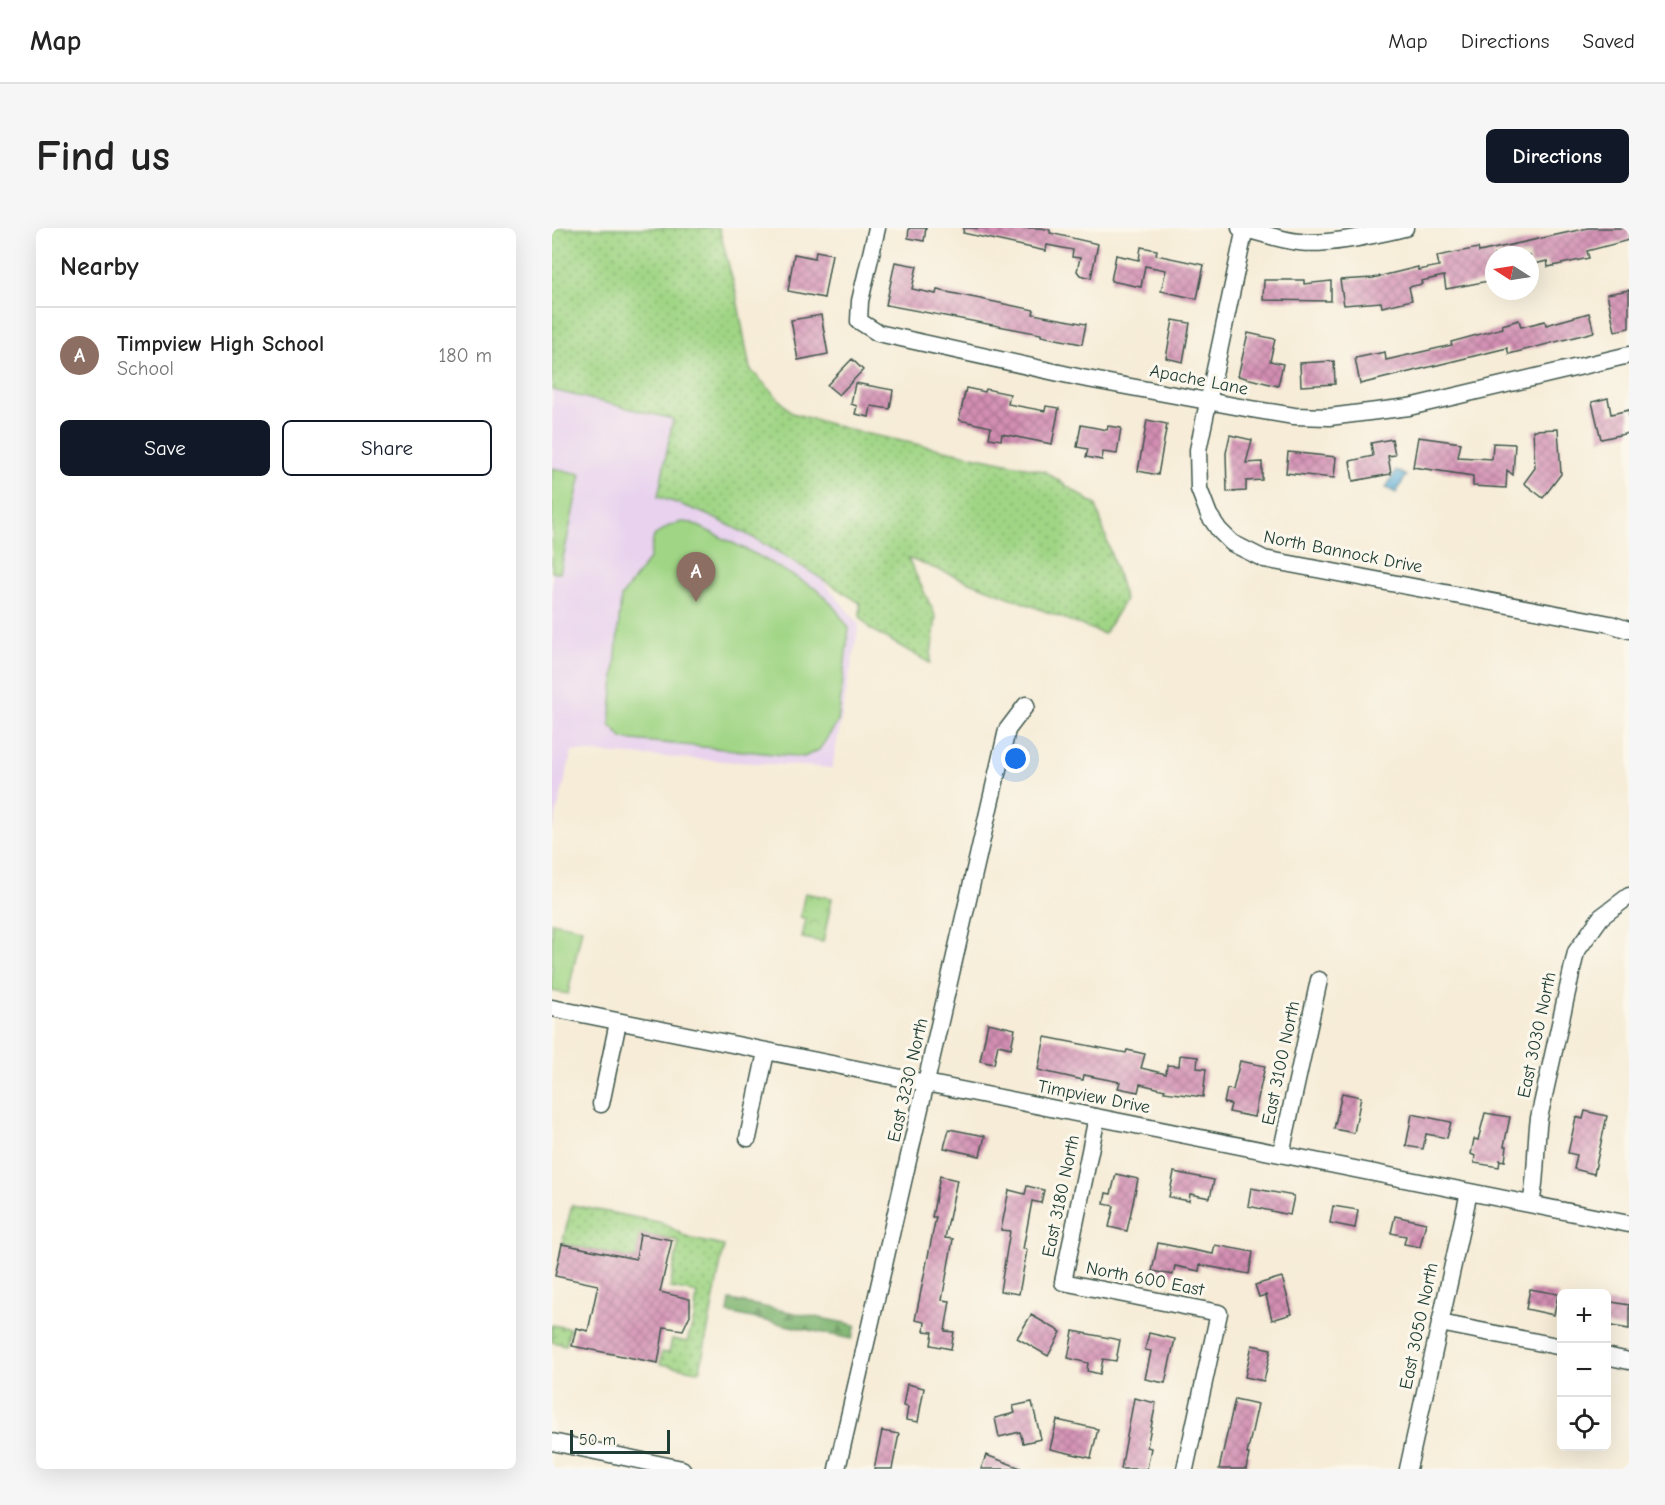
<!DOCTYPE html>
<meta charset="utf-8">
<style>
body{margin:0;font-family:"Comic Neue",sans-serif;background:#f6f6f6;color:#222}
.controls{position:absolute;right:18px;bottom:18px;display:grid;overflow:hidden;border-radius:9px;box-shadow:0 6px 24px #0002}
.controls button{width:54px;height:54px;display:grid;place-items:center;padding:0;border:0;border-bottom:2px solid #e0e0e0;background:#fff;color:#222;font:30px sans-serif}
.compass{position:absolute;left:933px;top:18px;width:54px;height:54px;border-radius:50%;background:#fff;box-shadow:0 6px 24px #0002;rotate:282deg}
.scale{position:absolute;left:18px;bottom:15px;width:100px;box-sizing:border-box;padding-left:6px;border:3px solid #1f3d34;border-top:0;font-size:16px;line-height:21px;white-space:nowrap;color:#1f3d34;-webkit-text-stroke:4px #fbf7ec;paint-order:stroke}
.you{position:absolute;left:464px;top:531px;width:21px;height:21px;margin:-15px;border:4px solid #fff;border-radius:50%;background:#1a73e8;box-shadow:0 0 0 9px #1a73e833}
.badge{display:grid;place-items:center;width:39px;height:39px;border-radius:50%;background:#111827;color:#fff;font-size:20px;font-weight:700}
.pin{position:absolute;translate:-50% -50px;filter:drop-shadow(0 2px 3px #0008)}
.pin::after{content:'';position:absolute;top:32px;width:21px;height:18px;background:inherit;clip-path:polygon(0 0,100% 0,50% 100%)}
.list{margin:0;padding:0;list-style:none}
h2{display:flex;justify-content:space-between;align-items:center;height:78px;margin:0;padding:0 24px;font-size:26px}
h2 small{font-size:20px;font-weight:400;color:#767676}
.list li{display:grid;grid-template-columns:39px 1fr auto;gap:18px;align-items:center;box-sizing:border-box;height:96px;padding:0 24px;border-top:2px solid #e0e0e0}
.list b{display:block;font-size:22px;white-space:nowrap}
.list p{margin:0;font-size:20px;white-space:nowrap;color:#767676}
.list em{font-size:20px;font-style:normal;color:#767676}
.actions{display:flex;gap:12px;padding:18px 24px}
.actions a{flex:1;padding:14px 0;border:2px solid #111827;border-radius:9px;text-align:center;font-size:21px;color:#111827}
.actions .main{background:#111827;color:#fff}
.icon{flex:none;width:33px;height:33px;fill:none;stroke:currentColor;stroke-width:2;stroke-linecap:round;stroke-linejoin:round}
.map{position:relative;flex:none;width:1077px;height:1241px;overflow:hidden;border-radius:9px}
header{display:flex;align-items:center;gap:36px;box-sizing:border-box;height:84px;padding:0 30px;background:#fff;border-bottom:2px solid #e0e0e0}
header strong{font-size:28px}
nav{display:flex;gap:33px;margin-inline-start:auto;font-size:21px}
.intro{display:flex;align-items:center;justify-content:space-between;box-sizing:border-box;height:144px;padding:0 36px}
h1{margin:0;font-size:42px}
.button{padding:15px 27px;border-radius:9px;background:#111827;color:#fff;font-size:21px;font-weight:700}
main{display:flex;gap:36px;padding:0 36px}
aside{flex:1;background:#fff;border-radius:9px;box-shadow:0 6px 24px #0002}
.map>svg:first-child{display:block}
</style>
<header>
<strong>Map</strong>
<nav><a>Map</a><a>Directions</a><a>Saved</a></nav>
</header>
<div class="intro"><h1>Find us</h1><a class="button">Directions</a></div>
<main>
<aside>
<h2>Nearby<small></small></h2>
<ul class="list">
<li><span class="badge" style="background:#8d6e63">A</span><div><b>Timpview High School</b><p>School</p></div><em>180 m</em></li>
</ul>
<div class="actions"><a class="main">Save</a><a>Share</a></div>
</aside>
<div class="map">
<svg width="1077" height="1241" viewBox="0 0 1077 1241">
<defs>
<pattern id="grass-dots" width="8" height="8" patternUnits="userSpaceOnUse" patternTransform="scale(1.5)"><rect width="8" height="8" fill="#a0d585"/><path d="M2 2h.1M6 6h.1" fill="none" stroke="#82ae6e" stroke-width="1.8" stroke-linecap="round"/></pattern>
<pattern id="forest-firs" width="22" height="20" patternUnits="userSpaceOnUse" patternTransform="scale(1.5)"><rect width="22" height="20" fill="#80b672"/><path d="M5 1l3.5 6h-7zM16 11l3.5 6h-7z" fill="#68955e"/></pattern>
<pattern id="park-crowns" width="20" height="18" patternUnits="userSpaceOnUse" patternTransform="scale(1.5)"><rect width="20" height="18" fill="#a0d585"/><path d="M2 6a3 3 0 1 1 6 0M12 15a3 3 0 1 1 6 0" fill="none" stroke="#82ae6e"/></pattern>
<pattern id="water-waves" width="16" height="10" patternUnits="userSpaceOnUse" patternTransform="scale(1.5)"><rect width="16" height="10" fill="#5aacd5"/><path d="M0 5q4-4 8 0t8 0" fill="none" stroke="#4a8dae"/></pattern>
<pattern id="building-cross-hatch" width="8" height="8" patternUnits="userSpaceOnUse" patternTransform="scale(1.5)"><rect width="8" height="8" fill="#d38eb3"/><path d="M0 0l8 8M0 8l8-8" fill="none" stroke="#ab7592"/></pattern>
</defs>
<rect width="100%" height="100%" fill="#fbf7ec"/>
<filter id="ink" filterUnits="userSpaceOnUse"><feTurbulence type="fractalNoise" baseFrequency=".0167" numOctaves="2"/><feDisplacementMap in="SourceGraphic" scale="12" xChannelSelector="R" yChannelSelector="G"/><feConvolveMatrix kernelMatrix="1 2 1 2 8 2 1 2 1" color-interpolation-filters="sRGB"/></filter>
<filter id="wash" filterUnits="userSpaceOnUse"><feTurbulence type="fractalNoise" baseFrequency=".008" numOctaves="4" result="noise"/><feDisplacementMap in="SourceGraphic" scale="24" xChannelSelector="R" yChannelSelector="G"/><feGaussianBlur stdDeviation="1.35" result="paint"/><feColorMatrix in="noise" values="0 0 0 0 0 0 0 0 0 0 0 0 0 0 0 0 0 1.4 0 .05"/><feComposite in="paint" operator="in"/></filter>
<g filter="url(#wash)">
<rect width="100%" height="100%" fill="#f6ecd7"/>
<path fill="#e8d2ee" d="M0,162L121,191L107,269L136,278L198,308L270,351L307,397L280,540L20,523L0,604Z"/>
<path fill="url(#grass-dots)" stroke="#60895c" stroke-width="1.5" d="M0,0H167L184,65L198,141L240,185L302,203L492,243L544,277L573,372L552,406L356,330L384,389L378,435L318,401L308,388V375C244,335 179,290 106,269L121,191L0,162Z
M20,977L111,995L136,1010L172,1018L148,1142L145,1143L108,1136L110,1124L117,1125L120,1111L135,1114L142,1091L145,1065L118,1060L127,1013L88,1006L84,1031L10,1016Z
M0,1097L18,1100L14,1117L0,1114Z"/>
<path fill="url(#forest-firs)" stroke="#507a53" stroke-width="1.5" d="M178,1072L304,1097L300,1111L176,1085Z"/>
<path fill="url(#park-crowns)" stroke="#60895c" stroke-width="1.5" d="M253,665L280,670L271,714L250,710L254,691L248,689Z"/>
<path fill="#a0d585" stroke="#60895c" stroke-width="1.5" d="M0,240L29,246L8,345L0,344Z
M130,294L140,295L205,327L266,362L282,379L297,400L286,494L267,522L252,529L71,511L58,497L69,369L97,331L102,308L117,298Z
M0,694L30,700L16,766L0,763Z"/>
<path fill="url(#water-waves)" stroke="#3c7484" stroke-width="1.5" d="M844,242L854,248L844,265L834,260Z"/>
<g id="blocks">
<path fill="url(#building-cross-hatch)" d="M357,0H374L372,13L356,10Z
M412,0H489L498,2V5L546,16L539,50L528,47L525,43L528,30L520,29L521,22L495,17L494,23L411,5Z
M1036,0H1077V12L1035,23L1037,30L996,39L995,33L978,37V27H942V52L894,61L892,48L869,53L870,56L857,59L860,72L830,79L829,74L792,77L788,52L821,50L866,39V42L887,38L885,28L926,20L927,24Z
M589,19L605,22L604,27L652,37L645,71L609,63L614,42L593,38L589,59L559,53L564,27L587,32Z
M264,23L280,26L272,70L236,63L242,26L263,30Z
M343,34L365,38L360,61L384,66L385,62L482,82L481,86L534,96L530,116L489,108V106L334,77Z
M712,52H752V56L779,53V73L711,72Z
M1077,62V100L1063,103L1055,66Z
M1037,85L1042,104L957,126L955,120L808,156L803,130L833,124L834,132L900,117L899,114L951,100L950,97L967,92L969,99L993,93L994,97Z
M269,87L276,126L246,132L239,92Z
M621,92L638,95L631,134L614,130Z
M696,105L723,111L718,133L731,136L726,158L686,148Z
M300,131L311,142L287,167L275,157Z
M782,133L783,156L749,158L748,135Z
M303,155L341,162L338,181L319,178L317,189L303,186L305,178L299,176Z
M414,160L433,164L434,161L458,166L456,176L493,183L494,178L507,180L500,216L450,206L449,212L437,210L439,199L407,192Z
M1056,170L1059,186L1077,182V205L1049,211L1040,174Z
M595,192L615,196L606,247L586,243Z
M529,197L555,202L556,198L569,200L565,226L551,224L550,232L534,229L536,221L525,219Z
M1006,201L1009,246L991,270L972,255L983,240L981,202Z
M678,207L700,212L694,235L710,234V252L694,253V263L675,264L674,225Z
M866,209L909,215L906,229L940,231L941,215L963,216L961,247L955,242L954,260L921,258V248L861,239Z
M840,211L843,227L836,228L839,246L801,253L798,233L821,228L819,215Z
M736,224L784,229L782,250L734,245Z
M436,795L463,801L459,820L446,817L442,836L428,833Z
M493,809L574,825L575,822L593,826L589,840L614,846L615,837L627,838L628,827L646,829L645,840L654,841L651,869L612,864L613,862L588,856L586,864L566,860L568,854L532,847L531,852L486,842Z
M688,833L713,838L702,889L677,884L679,876L672,875L675,861L681,862Z
M790,865L809,869L802,905L782,901Z
M1033,883L1055,888L1042,946L1022,941L1025,927L1016,925L1024,889L1031,891Z
M933,885L958,889L952,918H955L953,933L948,932L947,939L922,935L923,928L919,926L922,911L926,912Z
M860,886L899,894L895,910L874,906L871,921L854,918Z
M397,901L433,908L428,928L392,920Z
M622,944L662,952L658,970L638,966L637,973L617,969Z
M564,946L586,951L575,1003L557,999L562,978L552,976L554,965L559,966Z
M388,948L405,952L393,1010L401,1011L390,1072L398,1073L393,1103L402,1104L399,1121L379,1117L381,1104L372,1103L373,1094L363,1092L384,989H380Z
M475,958L492,962L489,975L480,973L471,1021L475,1022L467,1066L448,1063L458,1003L449,1002L457,962L473,966Z
M699,960L742,968L738,987L696,978Z
M781,978L806,982L803,1000L778,995Z
M843,988L874,995L868,1019L852,1016L854,1008L839,1005Z
M88,1006L120,1012L108,1064L138,1071V1087L131,1102L112,1099L106,1135L20,1118L24,1100L36,1103L46,1057L3,1048L10,1016L84,1031Z
M606,1015L661,1026L663,1017L701,1024L697,1046L648,1037L647,1043L623,1038L621,1047L600,1043Z
M730,1049L740,1086L720,1092L714,1067L707,1069L703,1057Z
M978,1061L1006,1066L1002,1087L974,1081Z
M1054,1073L1077,1077V1101L1054,1097Z
M479,1087L509,1104L496,1128L465,1110Z
M521,1103L568,1112L564,1133L551,1131L548,1146L535,1143L536,1135L516,1130Z
M597,1105L623,1111L613,1155L593,1151L599,1123L593,1122Z
M700,1117L719,1121L712,1153L693,1149Z
M355,1156L372,1160L366,1194L354,1192L356,1179L351,1178Z
M582,1170L604,1175L595,1219L599,1220L595,1241H569Z
M683,1171L706,1176L695,1226H697L694,1241H667Z
M480,1174L489,1211L471,1215L468,1204L447,1209L443,1190L463,1185L461,1178Z
M505,1192L546,1201L539,1230L498,1221Z
M330,1203L347,1206L340,1241H322Z
M434,1227L469,1240V1241H429Z"/>
</g>
</g>
<g filter="url(#ink)">
<use href="#blocks" fill-opacity="0" stroke="#3f574c" stroke-width="1.5"/>
<g fill="none" stroke-linecap="round" stroke-linejoin="round">
<defs>
<path id="minor" d="M325,0L308,73L307,93L326,105L530,150L699,181L742,188L777,189L857,179L1077,127
M688,0C708,4 727,12 747,14C776,18 825,6 853,0
M693,0L646,222L647,261L657,287L667,302L680,315L712,331L1058,396L1077,402
M0,780L1077,996
M49,876L66,794
M545,889L511,1054L667,1085L633,1241
M196,910L214,824
M729,926L767,752
M979,976C985,947 983,919 987,890L1024,724L1049,689L1077,668
M888,1095L1010,1119
M1054,1128L1077,1133
M0,1214L130,1241
M285,1241L455,502L474,477
M856,1241L917,964"/>
</defs>
<use href="#minor" stroke="#3f574c" stroke-width="19"/>
<use href="#minor" stroke="#fff" stroke-width="16"/>
</g>
</g>
<g text-anchor="middle" dominant-baseline="central" stroke-width="6" stroke-linejoin="round" paint-order="stroke">
<g font-size="18" fill="#1f3d34" stroke="#fbf7ec">
<text transform="translate(647 152) rotate(11)">Apache Lane</text>
<text transform="translate(791 324) rotate(11)">North Bannock Drive</text>
<text transform="translate(985 807) rotate(-78)">East 3030 North</text>
<text transform="translate(729 835) rotate(-78)">East 3100 North</text>
<text transform="translate(356 852) rotate(-77)">East 3230 North</text>
<text transform="translate(542 869) rotate(11)">Timpview Drive</text>
<text transform="translate(509 968) rotate(-78)">East 3180 North</text>
<text transform="translate(593 1051) rotate(11)">North 600 East</text>
<text transform="translate(867 1098) rotate(-78)">East 3050 North</text>
</g>
</g>
</svg>
<div class="controls">
<button>+</button>
<button>−</button>
<button><svg class="icon" aria-label="locate" viewBox="0 0 24 24"><circle cx="12" cy="12" r="6"/><path d="M12 2v4M12 18v4M2 12h4M18 12h4"/></svg></button>
</div>
<svg class="compass" viewBox="-18 -18 36 36"><path d="M0-13l5 13h-10z" fill="#e53935"/><path d="M0 13l5-13h-10z" fill="#767676"/></svg>
<div class="scale">50 m</div>
<div class="you"></div>
<div class="pin badge" style="left:144px;top:374px;background:#8d6e63">A</div>
</div>
</main>
